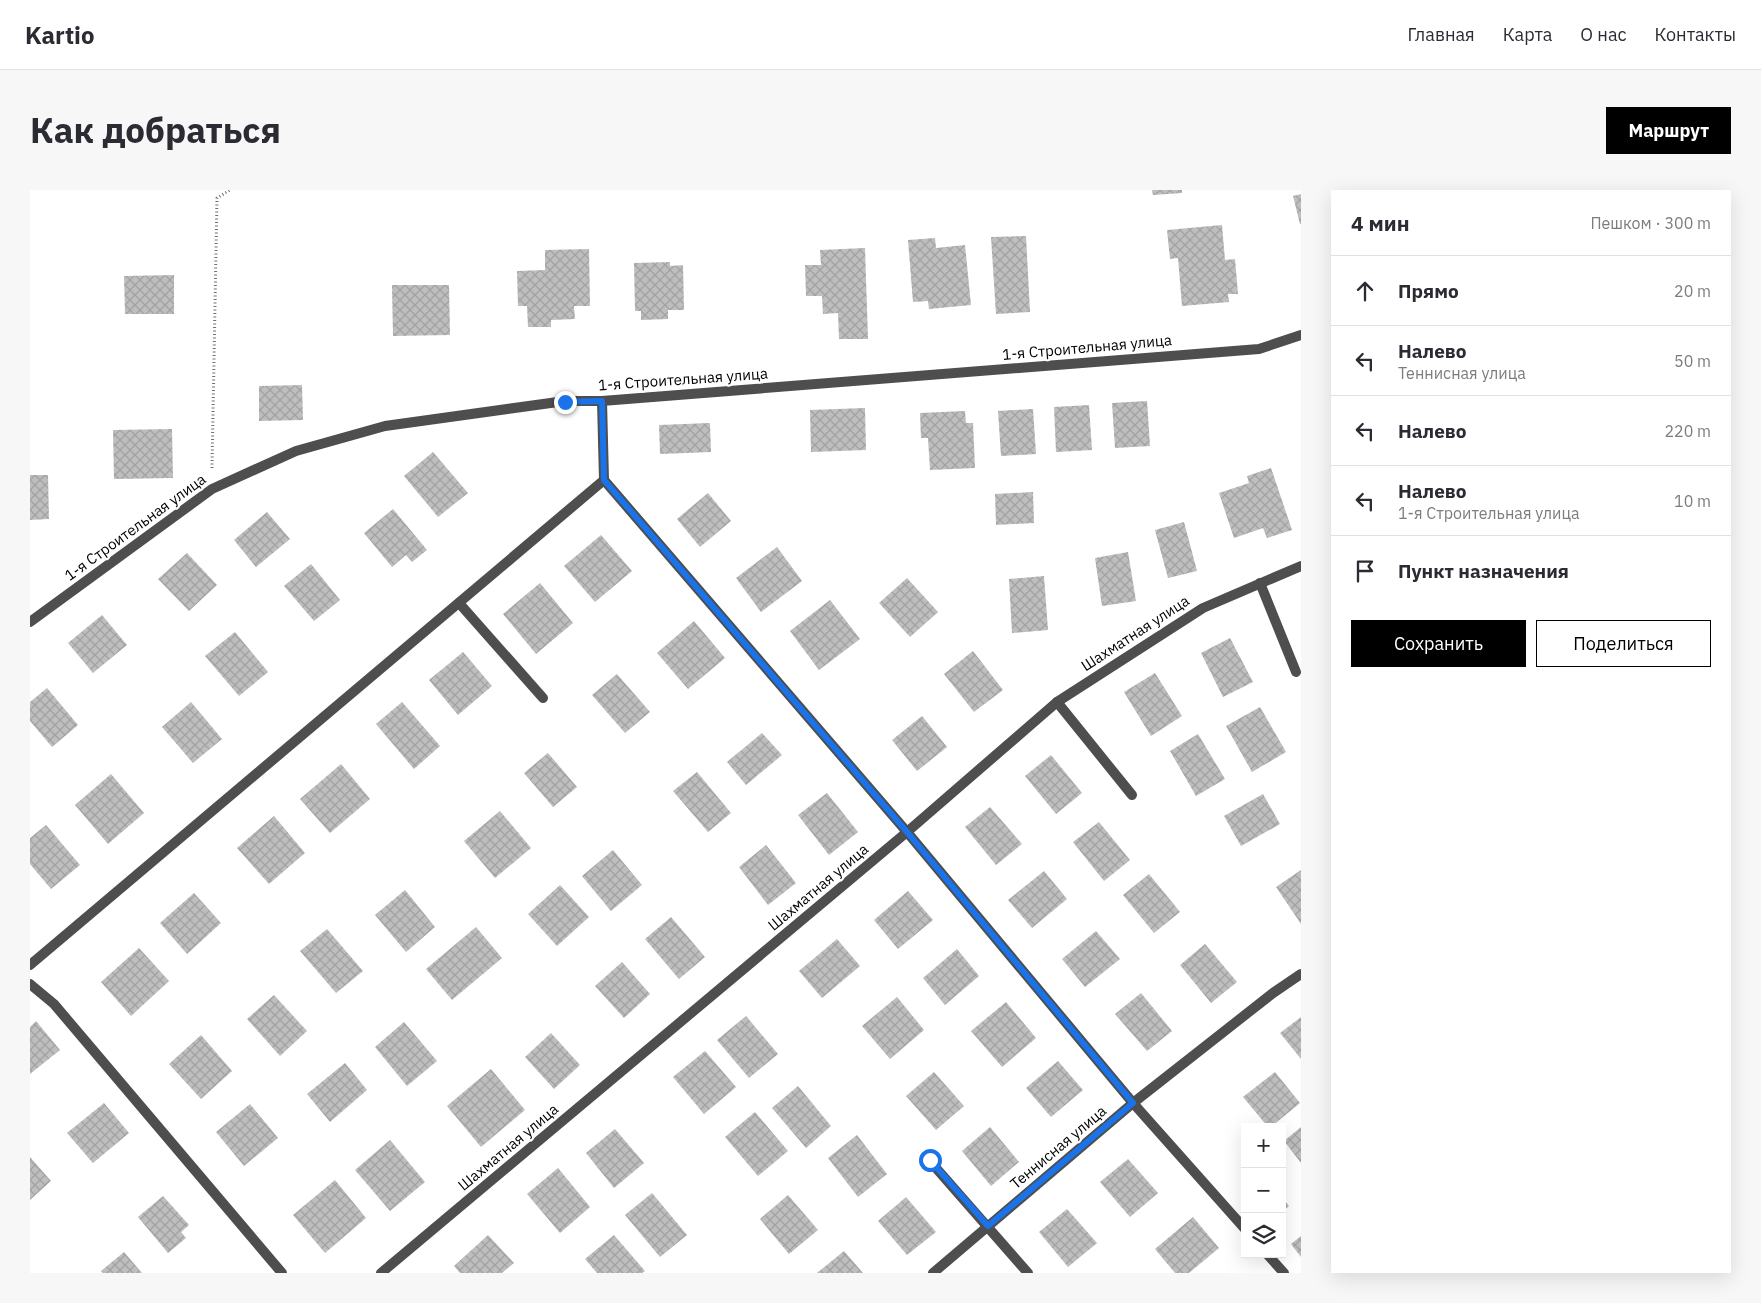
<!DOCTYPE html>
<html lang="ru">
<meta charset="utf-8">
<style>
body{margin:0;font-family:"IBM Plex Sans",sans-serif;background:#f7f7f7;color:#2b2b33}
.controls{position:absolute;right:15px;bottom:15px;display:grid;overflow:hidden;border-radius:0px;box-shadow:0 5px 20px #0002}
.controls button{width:45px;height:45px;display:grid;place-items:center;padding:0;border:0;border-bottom:1px solid #e1e1e2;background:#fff;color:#2b2b33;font:25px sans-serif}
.stop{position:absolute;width:15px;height:15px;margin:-11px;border:4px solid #1a73e8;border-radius:50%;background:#fff}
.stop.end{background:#1a73e8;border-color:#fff;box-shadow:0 1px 5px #0008}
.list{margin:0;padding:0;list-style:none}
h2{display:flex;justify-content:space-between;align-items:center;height:65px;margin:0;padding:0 20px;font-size:21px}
h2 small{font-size:16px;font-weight:400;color:#7c7c81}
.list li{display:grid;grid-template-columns:32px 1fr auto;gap:15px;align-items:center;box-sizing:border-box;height:70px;padding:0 20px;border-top:1px solid #e1e1e2}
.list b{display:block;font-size:19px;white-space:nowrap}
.list p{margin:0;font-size:16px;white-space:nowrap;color:#7c7c81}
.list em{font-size:16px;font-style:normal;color:#7c7c81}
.actions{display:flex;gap:10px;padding:15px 20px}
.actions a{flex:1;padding:11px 0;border:1px solid #000;border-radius:0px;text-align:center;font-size:18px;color:#000}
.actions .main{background:#000;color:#fff}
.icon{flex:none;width:28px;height:28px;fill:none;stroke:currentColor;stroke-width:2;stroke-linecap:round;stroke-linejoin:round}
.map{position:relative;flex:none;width:1271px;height:1083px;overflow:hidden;border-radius:0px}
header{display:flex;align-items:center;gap:30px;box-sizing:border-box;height:70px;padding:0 25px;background:#fff;border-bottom:1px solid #e1e1e2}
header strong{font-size:24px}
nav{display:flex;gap:28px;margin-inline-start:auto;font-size:18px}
.intro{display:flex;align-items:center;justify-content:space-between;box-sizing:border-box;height:120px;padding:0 30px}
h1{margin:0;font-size:35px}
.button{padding:12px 22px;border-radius:0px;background:#000;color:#fff;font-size:18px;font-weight:700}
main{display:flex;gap:30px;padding:0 30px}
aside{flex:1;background:#fff;border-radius:0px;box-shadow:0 5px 20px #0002}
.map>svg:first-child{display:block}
</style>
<header>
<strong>Kartio</strong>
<nav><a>Главная</a><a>Карта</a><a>О нас</a><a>Контакты</a></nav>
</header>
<div class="intro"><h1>Как добраться</h1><a class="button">Маршрут</a></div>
<main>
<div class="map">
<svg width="1271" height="1083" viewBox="0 0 1271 1083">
<defs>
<pattern id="building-cross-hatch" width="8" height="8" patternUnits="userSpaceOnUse" patternTransform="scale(1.25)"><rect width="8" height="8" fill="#bebebe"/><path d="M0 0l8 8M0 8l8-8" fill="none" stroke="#a2a2a2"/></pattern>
</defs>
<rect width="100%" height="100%" fill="#fff"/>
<path fill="url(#building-cross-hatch)" d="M1122,0H1152V3L1123,5Z
M1271,4V34H1270L1263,6Z
M1192,35L1195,70L1205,69L1208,104H1198L1199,112L1152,116L1148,68L1140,69L1137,40Z
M996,46L1000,122L966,124L961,47Z
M905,48L906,58L935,55L941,115L899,119L898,111L883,112L878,50Z
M835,58L838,149H809L808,123L793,124L792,106H776L775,75H791L790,60Z
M559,59L560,116H544L545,129L521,130V137H498L497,116H488L487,81L515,80V60Z
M640,72V76L653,75L654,120H638V129L611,130V121H605L604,73Z
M144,85V124H95L94,86Z
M362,95H419L420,145L363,146Z
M272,195L273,230L229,231V196Z
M1117,211L1120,256L1085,258L1082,213Z
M1059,215L1062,260L1026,262L1024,217Z
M835,218L836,260L781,262L780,220Z
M1003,219L1006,264L971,266L968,221Z
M935,221L936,233H943L945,278L900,280L898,248H891L890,223Z
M680,233L681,262L630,264L629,235Z
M142,239L143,288L84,289L83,240Z
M403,262L438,303L408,327L374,286Z
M1241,278L1262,340L1237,348L1233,338L1204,348L1189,303L1219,293L1217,286Z
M0,285H18L19,329L0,330Z
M1003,302L1004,333L966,335L965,304Z
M678,303L701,331L670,357L647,329Z
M363,319L397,360L382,372L376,365L362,377L334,343Z
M237,322L260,349L226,377L204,350Z
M1154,332L1167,381L1138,388L1125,340Z
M571,345L602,381L565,412L534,376Z
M747,357L772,391L731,422L706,388Z
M1098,362L1106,411L1072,416L1065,368Z
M157,363L187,395L159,421L128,389Z
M281,374L310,410L284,431L254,396Z
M1014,386L1018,440L982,443L979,389Z
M877,388L908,422L880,447L849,413Z
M510,393L543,433L506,464L473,424Z
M800,410L830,449L789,480L760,441Z
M72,425L97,455L63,483L38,453Z
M664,431L695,468L658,499L627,463Z
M205,442L238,482L209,506L175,466Z
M1200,448L1223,492L1193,507L1171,463Z
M943,461L973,500L944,522L914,484Z
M433,462L462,496L428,525L399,490Z
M1125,483L1152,526L1121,546L1094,502Z
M587,484L620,522L595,543L562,505Z
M17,498L48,535L22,557L0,531V512Z
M161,512L192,549L163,573L132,537Z
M372,512L410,556L384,579L346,534Z
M1230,517L1256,562L1222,582L1196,536Z
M892,526L917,557L887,581L862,550Z
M732,543L752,565L716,595L697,572Z
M1168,544L1195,589L1166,606L1140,561Z
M518,563L547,597L523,617L494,583Z
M1021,565L1052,603L1026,624L995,586Z
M311,574L340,609L300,643L270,609Z
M667,582L701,623L678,642L643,601Z
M81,584L114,623L78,654L45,615Z
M797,603L828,642L799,665L768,625Z
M1233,604L1250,634L1211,656L1194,626Z
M960,617L992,654L966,675L935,637Z
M470,621L501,658L465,688L434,651Z
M244,626L275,663L239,694L207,658Z
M1069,632L1100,670L1074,691L1043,652Z
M16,635L50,675L21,699L0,674V648Z
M736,655L766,693L738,715L709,677Z
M583,660L612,695L581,721L552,686Z
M1271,680V734L1246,697Z
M1014,681L1037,709L1002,738L978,710Z
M1119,684L1150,722L1124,743L1093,705Z
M530,695L559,727L527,756L498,724Z
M375,700L405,737L376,762L345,725Z
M878,701L903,730L868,759L844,730Z
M164,703L191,733L157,764L130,733Z
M641,727L675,767L649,789L615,749Z
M446,737L472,768L422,810L396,779Z
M297,739L333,781L306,803L270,761Z
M1066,741L1090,769L1055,797L1032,769Z
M807,749L830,776L792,808L769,781Z
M1175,754L1207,792L1181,813L1150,775Z
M109,758L139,791L101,826L71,792Z
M927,759L949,786L915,815L893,788Z
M592,772L620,804L594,828L565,796Z
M1111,803L1142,841L1117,861L1085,824Z
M244,805L277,841L250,866L217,829Z
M867,807L894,840L860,869L832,836Z
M976,812L1006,848L972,877L941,841Z
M716,826L748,864L719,888L687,850Z
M1271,827V869L1250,843Z
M6,831L30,860L0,884V837Z
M374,832L407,871L377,896L345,857Z
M521,843L550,875L524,899L495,867Z
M171,845L202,881L171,909L139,874Z
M675,861L706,897L674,924L643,887Z
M1028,871L1053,900L1021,927L996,898Z
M315,873L337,900L300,932L277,904Z
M461,879L495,920L451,957L417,916Z
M904,882L934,916L906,940L876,906Z
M1245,882L1270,913L1241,937H1238L1213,907Z
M768,896L801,936L776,958L742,918Z
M74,913L99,943L63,973L37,943Z
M220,914L248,948L214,976L186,942Z
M725,922L758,961L728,986L695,947Z
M960,937L989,972L961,996L932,961Z
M1271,937V973L1254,951Z
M585,939L614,973L584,998L556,963Z
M827,945L857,984L828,1007L798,968Z
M360,950L395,992L360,1021L325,980Z
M0,967L21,991L0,1010Z
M1098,969L1128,1003L1100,1027L1070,992Z
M528,978L560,1017L530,1043L497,1004Z
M305,990L336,1028L295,1063L263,1025Z
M622,1003L657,1045L630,1067L595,1025Z
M758,1005L788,1040L759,1064L730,1029Z
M133,1006L159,1035L151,1042L156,1048L138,1063L108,1027Z
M876,1007L906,1042L877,1065L848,1031Z
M1252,1007L1259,1016L1252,1022Z
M1037,1019L1067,1053L1038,1077L1009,1042Z
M1163,1027L1189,1058L1159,1083H1145L1125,1059Z
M458,1045L484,1073L472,1083H430L424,1076Z
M584,1045L615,1081L612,1083H567L555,1069Z
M1271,1046V1067L1261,1054Z
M814,1061L833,1083H787Z
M94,1062L112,1083H73L71,1081Z"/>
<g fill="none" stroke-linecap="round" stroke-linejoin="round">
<path stroke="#707070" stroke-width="3" stroke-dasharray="1 2.5" stroke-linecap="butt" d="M182,278L187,8L200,0"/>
<path stroke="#4e4e4e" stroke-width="10" d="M1230,393L1266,482
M429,413L513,508
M1027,512L1102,605
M899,970L998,1083"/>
<path stroke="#4e4e4e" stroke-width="10" d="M572,211L574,290L877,642L1103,913L1215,1039
M0,432L182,299L266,261L355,236L535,211H572L1229,159L1271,145
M0,775L574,290
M0,794L24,814L252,1083
M1237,1064L1254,1083
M351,1083L877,642L1027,512L1173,418L1271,376
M903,1083L1103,913L1243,803L1271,784"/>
</g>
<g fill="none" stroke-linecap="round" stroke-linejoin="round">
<path stroke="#1a73e8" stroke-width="6" d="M535,212L572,211L574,290L877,642L1103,913L958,1036L900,970"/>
</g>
<g text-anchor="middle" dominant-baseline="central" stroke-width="4.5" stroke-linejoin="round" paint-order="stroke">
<g font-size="15" fill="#000" stroke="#fff">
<text transform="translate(1057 157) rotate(-5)">1-я Строительная улица</text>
<text transform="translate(653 189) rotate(-4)">1-я Строительная улица</text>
<text transform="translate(105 337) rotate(-36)">1-я Строительная улица</text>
<text transform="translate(1105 443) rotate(-33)">Шахматная улица</text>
<text transform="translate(788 697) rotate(-40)">Шахматная улица</text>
<text transform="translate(478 957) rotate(-40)">Шахматная улица</text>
<text transform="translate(1028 957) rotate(-40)">Теннисная улица</text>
</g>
</g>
</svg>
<div class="controls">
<button>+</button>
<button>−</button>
<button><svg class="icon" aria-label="layers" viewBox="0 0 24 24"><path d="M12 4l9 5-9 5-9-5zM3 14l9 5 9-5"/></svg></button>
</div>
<div class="stop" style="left:900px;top:970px"></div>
<div class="stop end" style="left:535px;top:212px"></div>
</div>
<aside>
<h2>4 мин<small>Пешком · 300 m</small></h2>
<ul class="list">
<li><svg class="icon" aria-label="ahead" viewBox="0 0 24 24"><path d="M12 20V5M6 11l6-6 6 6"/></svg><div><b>Прямо</b></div><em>20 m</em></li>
<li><svg class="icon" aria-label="left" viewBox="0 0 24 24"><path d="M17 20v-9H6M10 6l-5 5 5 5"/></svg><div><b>Налево</b><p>Теннисная улица</p></div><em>50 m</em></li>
<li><svg class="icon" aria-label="left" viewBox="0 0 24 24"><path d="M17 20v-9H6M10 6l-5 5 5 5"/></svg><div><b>Налево</b></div><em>220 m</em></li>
<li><svg class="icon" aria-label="left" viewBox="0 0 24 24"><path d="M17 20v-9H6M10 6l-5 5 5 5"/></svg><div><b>Налево</b><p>1-я Строительная улица</p></div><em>10 m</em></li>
<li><svg class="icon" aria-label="arrive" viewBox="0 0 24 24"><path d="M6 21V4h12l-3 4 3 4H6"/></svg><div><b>Пункт назначения</b></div></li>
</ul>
<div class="actions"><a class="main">Сохранить</a><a>Поделиться</a></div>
</aside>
</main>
